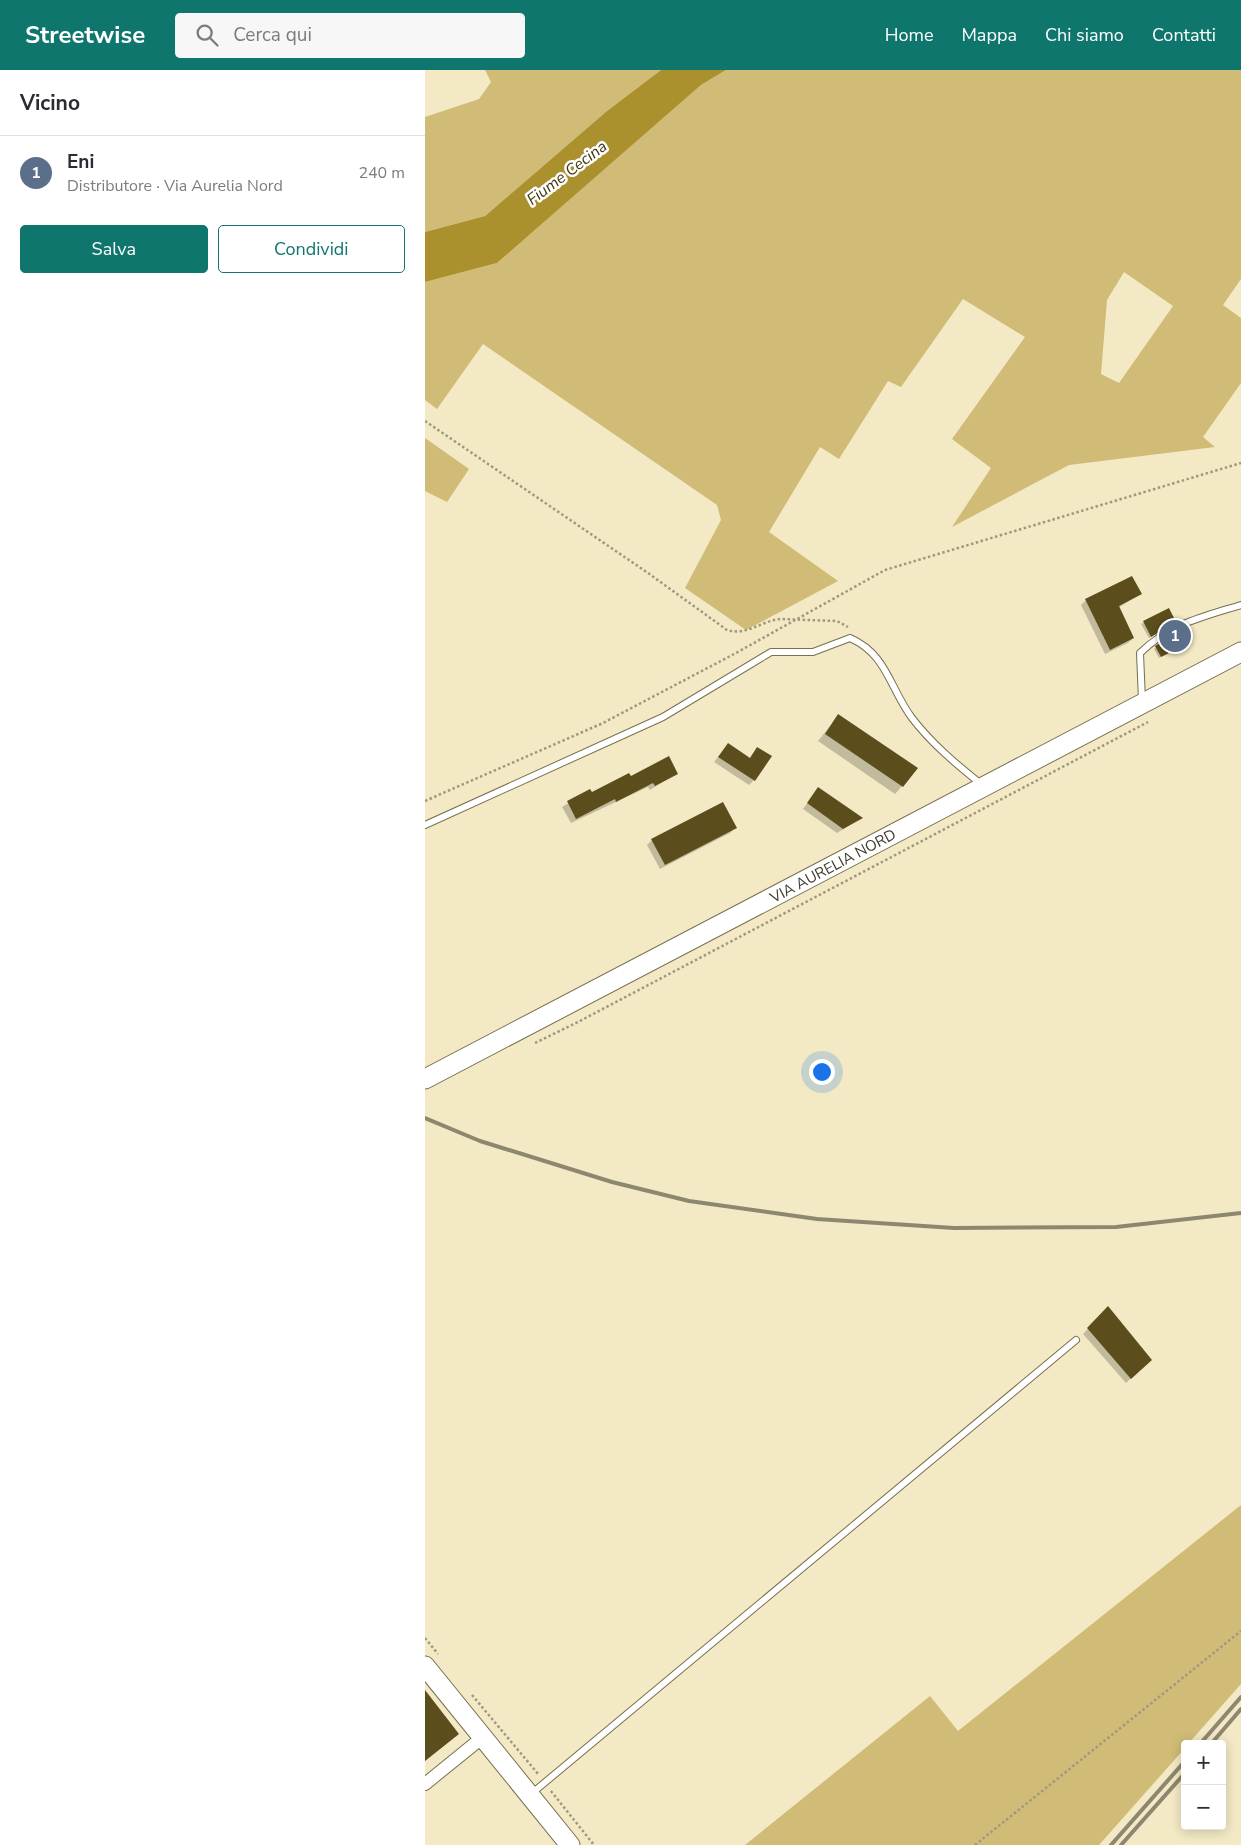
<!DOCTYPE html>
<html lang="it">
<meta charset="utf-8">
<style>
body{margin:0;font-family:"Nunito Sans",sans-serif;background:#f7f7f7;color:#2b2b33}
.controls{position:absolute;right:15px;bottom:15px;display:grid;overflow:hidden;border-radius:5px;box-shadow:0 2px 12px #0003}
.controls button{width:45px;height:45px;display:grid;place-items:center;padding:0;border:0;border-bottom:1px solid #e1e1e2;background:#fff;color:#2b2b33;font:25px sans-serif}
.you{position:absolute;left:396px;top:1001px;width:18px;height:18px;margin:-12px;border:4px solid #fff;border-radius:50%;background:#1a73e8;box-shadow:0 0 0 8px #1a73e833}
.badge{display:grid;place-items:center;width:32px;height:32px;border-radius:50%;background:#0f766e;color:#fff;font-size:16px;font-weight:700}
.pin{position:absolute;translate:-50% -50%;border:2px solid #fff;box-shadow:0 1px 5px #0006}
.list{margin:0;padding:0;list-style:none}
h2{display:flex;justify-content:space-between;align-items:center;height:65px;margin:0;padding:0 20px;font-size:21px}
h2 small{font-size:16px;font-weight:400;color:#7c7c81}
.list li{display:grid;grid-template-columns:32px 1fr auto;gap:15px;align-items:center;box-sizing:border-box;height:75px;padding:0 20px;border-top:1px solid #e1e1e2}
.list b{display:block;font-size:19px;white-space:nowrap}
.list p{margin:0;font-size:16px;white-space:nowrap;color:#7c7c81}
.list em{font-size:16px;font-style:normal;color:#7c7c81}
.actions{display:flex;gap:10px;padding:15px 20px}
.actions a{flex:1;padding:11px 0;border:1px solid #0f766e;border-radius:5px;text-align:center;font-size:18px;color:#0f766e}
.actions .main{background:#0f766e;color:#fff}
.icon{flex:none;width:28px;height:28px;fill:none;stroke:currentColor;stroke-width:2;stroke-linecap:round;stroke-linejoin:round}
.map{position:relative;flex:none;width:816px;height:1775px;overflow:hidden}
header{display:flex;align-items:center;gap:30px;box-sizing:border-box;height:70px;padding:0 25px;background:#0f766e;color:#fff}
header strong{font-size:24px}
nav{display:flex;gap:28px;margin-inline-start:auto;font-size:18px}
.search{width:350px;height:45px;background:#f7f7f7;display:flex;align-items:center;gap:12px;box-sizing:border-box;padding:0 18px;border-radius:5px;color:#7c7c81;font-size:19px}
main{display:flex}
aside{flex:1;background:#fff}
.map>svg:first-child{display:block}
</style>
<header>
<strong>Streetwise</strong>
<div class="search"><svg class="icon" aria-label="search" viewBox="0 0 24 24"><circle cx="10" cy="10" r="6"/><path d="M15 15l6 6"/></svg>Cerca qui</div>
<nav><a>Home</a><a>Mappa</a><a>Chi siamo</a><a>Contatti</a></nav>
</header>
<main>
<aside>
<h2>Vicino<small></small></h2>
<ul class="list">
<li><span class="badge" style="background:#5c6f8a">1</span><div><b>Eni</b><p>Distributore · Via Aurelia Nord</p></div><em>240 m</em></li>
</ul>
<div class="actions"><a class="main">Salva</a><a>Condividi</a></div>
</aside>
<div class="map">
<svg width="816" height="1775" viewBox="0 0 816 1775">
<rect width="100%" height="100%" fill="#f3e9c5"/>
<path fill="#d0bc76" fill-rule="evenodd" d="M60,0H236L182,41L60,146L0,162V47L54,29L66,12Z
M301,0H816V209L798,235L816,248V313L778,367L790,377L644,395L527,457L566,398L527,369L600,267L538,229L476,317L463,311L414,389L395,377L344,462L413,511L321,560L260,518L296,450L292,435L58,274L12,339L0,330V212L72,193L276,15ZM699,202L748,236L694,313L676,304L682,230Z
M0,368L44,399L22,432L0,421Z
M816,1435V1614L763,1674H760V1678L674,1775H320L505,1626L533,1661Z"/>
<path fill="#aa912e" d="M236,0H301L276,15L72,193L0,212V162L60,146L182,41Z"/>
<path fill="#0003" d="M715,524L693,538L708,568L703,573L680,584L656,535L661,530Z
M743,540L747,554L724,568L716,554Z
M761,574L734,588L729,579L731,577Z
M413,646L477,716L470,724L393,671Z
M303,675L324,689L333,678L329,710L324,715L289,692Z
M252,703L225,720L223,717L146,753L137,737L164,720L166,724Z
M393,718L436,748L412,763L378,739Z
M310,758L305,763L235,799L222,775L227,770Z
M683,1238L725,1290L701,1313L658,1264Z
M0,1622L33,1664L0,1691Z"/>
<path fill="#5c4e1c" d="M707,506L717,524L694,536L709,568L685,580L660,529Z
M744,538L751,552L726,567L718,551Z
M756,561L762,574L736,587L730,576Z
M413,644L493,698L478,717L400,664Z
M303,673L325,688L332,677L347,686L330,711L293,687Z
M244,686L253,704L230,716L228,713L191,732L190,729L151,749L142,731L165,719L167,722L204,703L206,706Z
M393,717L438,748L418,759L382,733Z
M298,732L312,758L240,795L226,769Z
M683,1236L727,1290L706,1309L662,1258Z
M0,1620L34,1664L0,1691Z"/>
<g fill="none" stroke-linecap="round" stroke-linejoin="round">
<defs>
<path id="lane" d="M717,631L715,583C745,554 777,547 816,535
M0,755L238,647L346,582H388L425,568C462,584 465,619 487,648C506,673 531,694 556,714
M106,1724L651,1270"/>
<path id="street" d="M0,1714L58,1667"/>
<path id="secondary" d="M0,1009L816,582
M0,1596L145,1775"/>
</defs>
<use href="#lane" stroke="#776f4f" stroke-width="8"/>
<use href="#street" stroke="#776f4f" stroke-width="14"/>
<use href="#secondary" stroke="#776f4f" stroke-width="21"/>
<path stroke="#9f987e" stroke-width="2.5" stroke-dasharray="2.5 2.5" stroke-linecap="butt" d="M0,351L223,503L302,560C322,566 336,551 355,549L412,551L423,557
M0,731L178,653L311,583L460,500L816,393
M110,973L153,952L723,652
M0,1568L13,1584
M47,1625L114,1705
M126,1721L169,1775
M550,1775L816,1561"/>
<use href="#lane" stroke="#fff" stroke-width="6"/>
<use href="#street" stroke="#fff" stroke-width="12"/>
<use href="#secondary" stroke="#fff" stroke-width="19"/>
<path stroke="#8e876f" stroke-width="4" d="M0,1048L55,1071L187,1112L264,1131L392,1149L529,1158L691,1157L816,1143
M775,1674L816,1627
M786,1674L816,1639
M686,1775L760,1691
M696,1775L760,1703"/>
</g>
<g text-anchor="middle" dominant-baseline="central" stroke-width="5" stroke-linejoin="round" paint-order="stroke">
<g font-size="15" fill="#3f3b2d" stroke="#fff">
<text transform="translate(408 796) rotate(-28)">VIA AURELIA NORD</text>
</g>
<g font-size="16" font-style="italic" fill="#42380f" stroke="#fff">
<text transform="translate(142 103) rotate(-37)">Fiume Cecina</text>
</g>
</g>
</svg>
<div class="controls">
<button>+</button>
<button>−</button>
</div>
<div class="you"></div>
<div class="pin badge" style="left:750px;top:566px;background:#5c6f8a">1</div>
</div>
</main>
